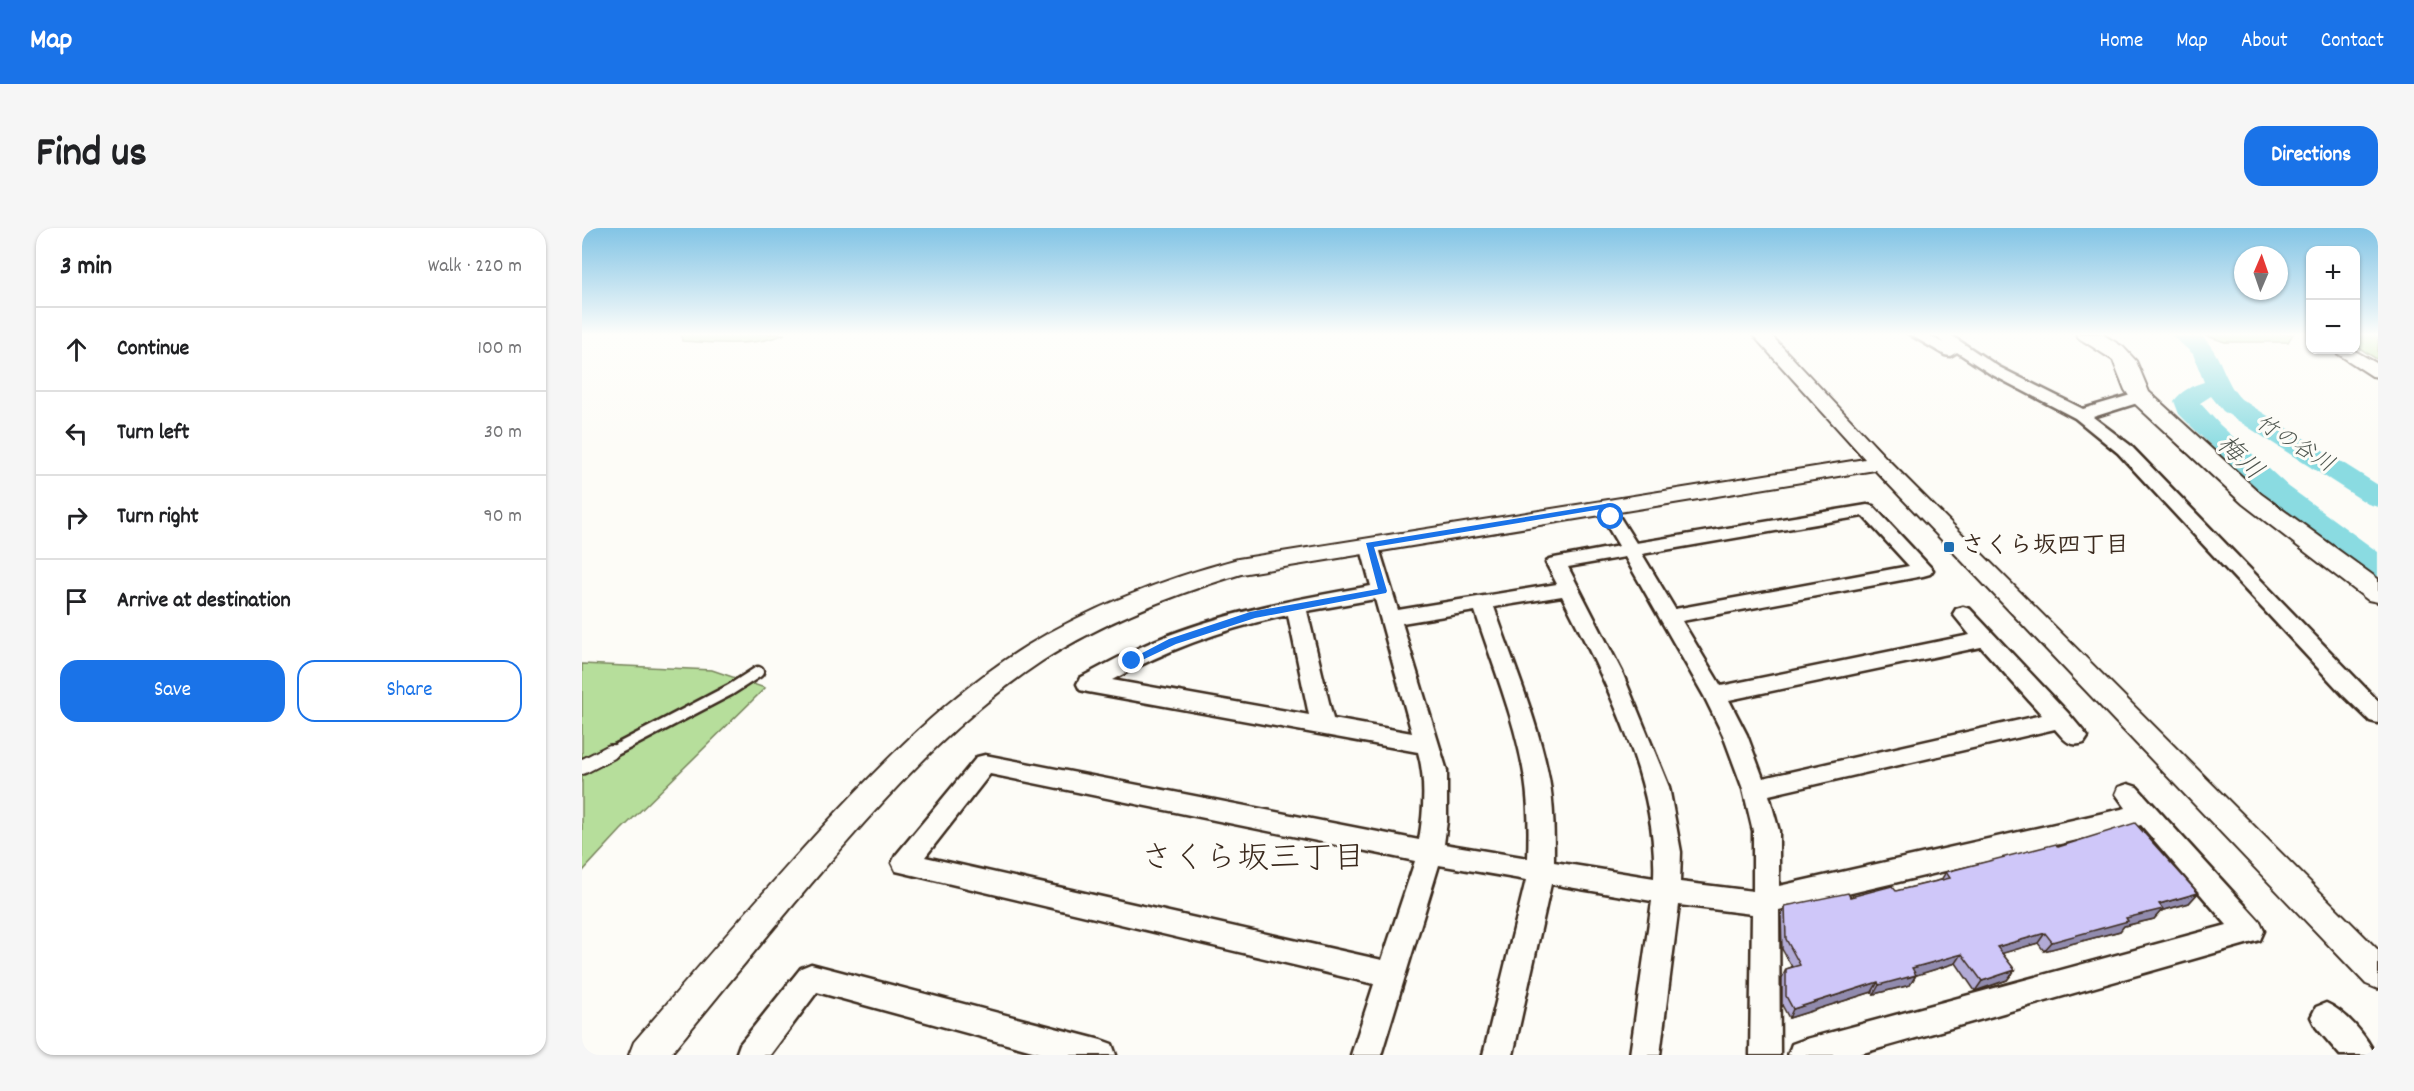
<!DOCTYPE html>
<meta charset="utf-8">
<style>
body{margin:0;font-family:Dekko,"Klee One",sans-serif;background:#f6f6f6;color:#202124}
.controls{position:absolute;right:18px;top:18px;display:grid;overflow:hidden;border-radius:12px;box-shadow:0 2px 4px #0004}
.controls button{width:54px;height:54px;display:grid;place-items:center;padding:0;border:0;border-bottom:2px solid #e0e0e0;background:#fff;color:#202124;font:30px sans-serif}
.compass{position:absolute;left:1652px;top:18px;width:54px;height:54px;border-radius:50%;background:#fff;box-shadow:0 2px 4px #0004;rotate:2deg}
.stop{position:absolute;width:18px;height:18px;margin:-14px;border:4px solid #1a73e8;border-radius:50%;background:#fff}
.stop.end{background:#1a73e8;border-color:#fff;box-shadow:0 2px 6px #0008}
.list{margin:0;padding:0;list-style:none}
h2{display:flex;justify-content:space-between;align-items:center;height:78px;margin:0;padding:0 24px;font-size:26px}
h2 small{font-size:20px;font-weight:400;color:#757577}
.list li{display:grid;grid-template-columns:39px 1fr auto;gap:18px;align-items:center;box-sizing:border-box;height:84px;padding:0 24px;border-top:2px solid #e0e0e0}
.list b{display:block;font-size:22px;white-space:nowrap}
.list em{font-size:20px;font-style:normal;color:#757577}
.actions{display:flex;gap:12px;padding:18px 24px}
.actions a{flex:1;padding:14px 0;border:2px solid #1a73e8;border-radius:18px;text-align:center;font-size:21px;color:#1a73e8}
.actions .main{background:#1a73e8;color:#fff}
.icon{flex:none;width:33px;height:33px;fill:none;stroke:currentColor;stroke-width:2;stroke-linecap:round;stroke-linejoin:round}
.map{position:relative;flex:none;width:1796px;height:827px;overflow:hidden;border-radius:18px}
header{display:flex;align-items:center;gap:36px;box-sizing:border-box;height:84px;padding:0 30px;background:#1a73e8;color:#fff}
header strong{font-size:28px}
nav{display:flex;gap:33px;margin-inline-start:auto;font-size:21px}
.intro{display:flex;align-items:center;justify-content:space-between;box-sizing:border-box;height:144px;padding:0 36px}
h1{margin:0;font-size:42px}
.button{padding:15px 27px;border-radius:18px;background:#1a73e8;color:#fff;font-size:21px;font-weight:700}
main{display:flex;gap:36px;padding:0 36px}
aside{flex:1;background:#fff;border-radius:18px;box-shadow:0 2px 4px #0004}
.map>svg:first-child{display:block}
</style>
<header>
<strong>Map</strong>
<nav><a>Home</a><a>Map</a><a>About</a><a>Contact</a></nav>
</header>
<div class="intro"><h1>Find us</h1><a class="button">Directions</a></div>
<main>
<aside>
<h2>3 min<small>Walk · 220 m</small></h2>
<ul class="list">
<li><svg class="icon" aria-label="ahead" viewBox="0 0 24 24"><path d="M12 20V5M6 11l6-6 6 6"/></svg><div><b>Continue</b></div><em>100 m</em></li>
<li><svg class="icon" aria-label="left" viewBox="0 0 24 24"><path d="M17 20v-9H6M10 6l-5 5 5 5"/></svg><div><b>Turn left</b></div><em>30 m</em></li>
<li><svg class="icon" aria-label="right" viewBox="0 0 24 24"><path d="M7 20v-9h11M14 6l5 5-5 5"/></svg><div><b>Turn right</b></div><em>90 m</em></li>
<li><svg class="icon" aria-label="arrive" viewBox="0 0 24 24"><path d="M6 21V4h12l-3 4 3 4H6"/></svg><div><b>Arrive at destination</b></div></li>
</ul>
<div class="actions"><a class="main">Save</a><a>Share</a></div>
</aside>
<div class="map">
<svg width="1796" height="827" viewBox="0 0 1796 827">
<rect width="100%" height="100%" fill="#fdfcf7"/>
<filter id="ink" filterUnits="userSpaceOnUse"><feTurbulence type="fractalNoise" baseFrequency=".0167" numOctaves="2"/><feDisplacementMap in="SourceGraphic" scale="12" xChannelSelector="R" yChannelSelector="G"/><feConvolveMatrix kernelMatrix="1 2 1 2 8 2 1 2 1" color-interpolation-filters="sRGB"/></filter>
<g filter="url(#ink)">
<path fill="#b6de9b" stroke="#78845c" stroke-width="1.5" d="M99,106H203C172,119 133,115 100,113Z
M1619,106H1711L1706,114H1643Z
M1774,106H1796V132L1774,118Z
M0,436L130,442L183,460L39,602L0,644Z"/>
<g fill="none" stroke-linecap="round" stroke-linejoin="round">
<path fill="#8adbe1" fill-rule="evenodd" d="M1588,106H1616L1619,108C1640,125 1641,153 1659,171L1796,257V279L1786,276L1641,183L1629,168L1618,175L1638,197L1707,259L1796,324V349L1785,346C1717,299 1655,245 1597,186L1592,173C1600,162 1610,158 1622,154L1611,126Z"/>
<defs>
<path id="service-far1" d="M26,526L148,462L176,444"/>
<path id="service" d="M0,539L29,524"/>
<path id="minor" d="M1327,106H1345L1361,115L1351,106H1367L1417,139L1501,181L1559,164L1565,166L1567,169L1565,172L1511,189L1548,217L1796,473V495L1788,493L1762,468L1536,225L1493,190L1407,145L1375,124L1368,128L1363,127Z
M1023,274L1029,275L1054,315L1285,277L1291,278L1351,342L1348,346L1341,348L1100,393L1139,458L1388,407L1371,386L1374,381L1381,379L1388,381L1486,485L1506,509L1502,515C1487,520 1482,511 1473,501L1187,567L1197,603V658L1544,580L1534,566L1537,559L1546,556L1555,559L1678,694L1682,703L1678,712L1274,827H1206L1210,816L1221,812L1645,697L1559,597L1197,682L1198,827H1168L1170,686L1097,677L1078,827H1048L1070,673L969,656L931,827H901L944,652L857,637L799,827H769L792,756L314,643L310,635L314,627L395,529L403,527L837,612C842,583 844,552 836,524L506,464L498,462L495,456L498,450C522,437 546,424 572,413C641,384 715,371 789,358L778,317L780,313H794L796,317L816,382L975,356L964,335L967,331L1037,318L1014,279L1017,275ZM1281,288L1327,338L1093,381L1060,326ZM1043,329L1122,468L1141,507L1161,561L1171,603V663L1098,654L1099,624L1087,559L1040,444L986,339ZM980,368C1023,453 1076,553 1072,650L972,634C972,607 972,578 967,551C956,493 931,435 912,379ZM793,371L830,505L751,491L725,383ZM893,383C911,438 934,494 943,551C947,577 947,604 946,630L862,616L865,593V543L820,395ZM706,387L727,487L530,452C586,421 643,400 706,387ZM1399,419L1460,487L1181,550L1165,507L1147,472ZM408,546L833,633L800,732L343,629Z
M229,736L519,812L530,816L534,827H465L235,764L188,827H154L158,816L219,740Z
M1744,775C1763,783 1785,808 1793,827H1758L1734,799L1729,789L1734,779Z"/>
<path id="tertiary" d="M1170,106H1188L1305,231L1796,722V761L1784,756L1293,242L659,346C590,367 521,394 460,433C383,484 319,552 259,621C200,689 144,758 88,827H47L52,814C113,743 174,672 237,603C299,536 365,468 443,419C508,379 582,351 656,331L1283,231Z
M1750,122H1771L1796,136V149L1790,148Z"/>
<path id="secondary" d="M1494,106H1520L1541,119L1554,133L1567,164L1679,266L1796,351V374L1786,372L1661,276L1551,174L1543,162L1531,132L1497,110Z"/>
</defs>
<use href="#service-far1" stroke="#3b2a1e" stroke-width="15"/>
<use href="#service" stroke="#3b2a1e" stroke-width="18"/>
<use href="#minor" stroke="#3b2a1e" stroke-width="5"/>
<use href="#tertiary" stroke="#3b2a1e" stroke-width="4"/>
<use href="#secondary" stroke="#3b2a1e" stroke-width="4"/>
<use href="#service-far1" stroke="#fdfcf7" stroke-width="10"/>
<use href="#service" stroke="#fdfcf7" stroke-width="14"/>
<use href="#minor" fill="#fdfcf7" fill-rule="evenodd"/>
<use href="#tertiary" fill="#fdfcf7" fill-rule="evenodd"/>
<use href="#secondary" fill="#fdfcf7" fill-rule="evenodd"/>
</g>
<path fill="#b2abd6" stroke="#3b2a1e" stroke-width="1.5" d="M1476,619L1616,665L1607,675L1579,683L1572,691L1542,698L1538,703L1462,723L1456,715L1420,725L1433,742L1425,752L1393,763L1374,735L1334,747L1328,757L1292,766L1290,764L1207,790L1200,777V750L1204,741L1210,739L1200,721L1199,688L1203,678L1314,663L1359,652L1364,644Z"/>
<path fill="#918bae" stroke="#3b2a1e" stroke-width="1.5" d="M1616,665L1607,675L1579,683L1572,691L1542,698L1538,703L1462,723L1470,714L1577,676Z
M1463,705L1456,715L1408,729L1415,719Z
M1380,726L1374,735L1325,750L1334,747L1328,757L1292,766L1297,757L1330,740Z
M1433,742L1425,752L1393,763L1400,753Z
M1296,754L1290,764L1207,790L1211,781Z"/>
<path fill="#cfc7f9" stroke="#3b2a1e" stroke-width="1.5" d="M1553,595L1616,665L1577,676L1581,681L1544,690L1546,693L1470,714L1463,705L1415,719L1433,742L1400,753L1380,726L1330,740L1334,747L1297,757L1296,754L1211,781L1204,768V741L1218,737L1204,711L1203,678L1266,665L1268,669L1310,658L1314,663L1368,650L1364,644L1474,616L1476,619Z"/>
</g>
<linearGradient id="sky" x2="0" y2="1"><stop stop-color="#82c4e5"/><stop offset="0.48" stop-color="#fefefb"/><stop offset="1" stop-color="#fefefb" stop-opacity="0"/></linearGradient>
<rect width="1796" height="222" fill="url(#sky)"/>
<path fill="#1a73e8" d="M1023,276L1026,277L1033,289L1032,291H1026L1020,281L792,319L805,363L804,365L673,390L594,416L554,435L550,436L545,433L587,411L668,384L796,361L784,315Z"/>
<rect fill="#1f6fb2" stroke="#fdfcf7" stroke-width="2" x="1361" y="313" width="12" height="12" rx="3"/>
<g text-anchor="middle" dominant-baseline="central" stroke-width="6" stroke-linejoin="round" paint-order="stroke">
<g font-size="22" font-style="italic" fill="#4f564f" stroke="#fdfcf7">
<text transform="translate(1712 217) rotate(32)">竹の谷川</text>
</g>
<g font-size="24" font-weight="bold" fill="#3b2a1e" stroke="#fdfcf7" text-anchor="start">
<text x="1379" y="319">さくら坂四丁目</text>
</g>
<g font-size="26" font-style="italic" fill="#4f564f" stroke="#fdfcf7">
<text transform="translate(1657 231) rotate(43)">梅川</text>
</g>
<g font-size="32" fill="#3b2a1e" stroke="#fdfcf7">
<text x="671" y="633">さくら坂三丁目</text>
</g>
</g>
</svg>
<div class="controls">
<button>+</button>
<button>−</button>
</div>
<svg class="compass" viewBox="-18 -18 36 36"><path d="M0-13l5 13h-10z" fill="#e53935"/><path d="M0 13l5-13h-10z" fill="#757577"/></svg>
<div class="stop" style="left:1029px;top:289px"></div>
<div class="stop end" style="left:550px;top:433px"></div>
</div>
</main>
